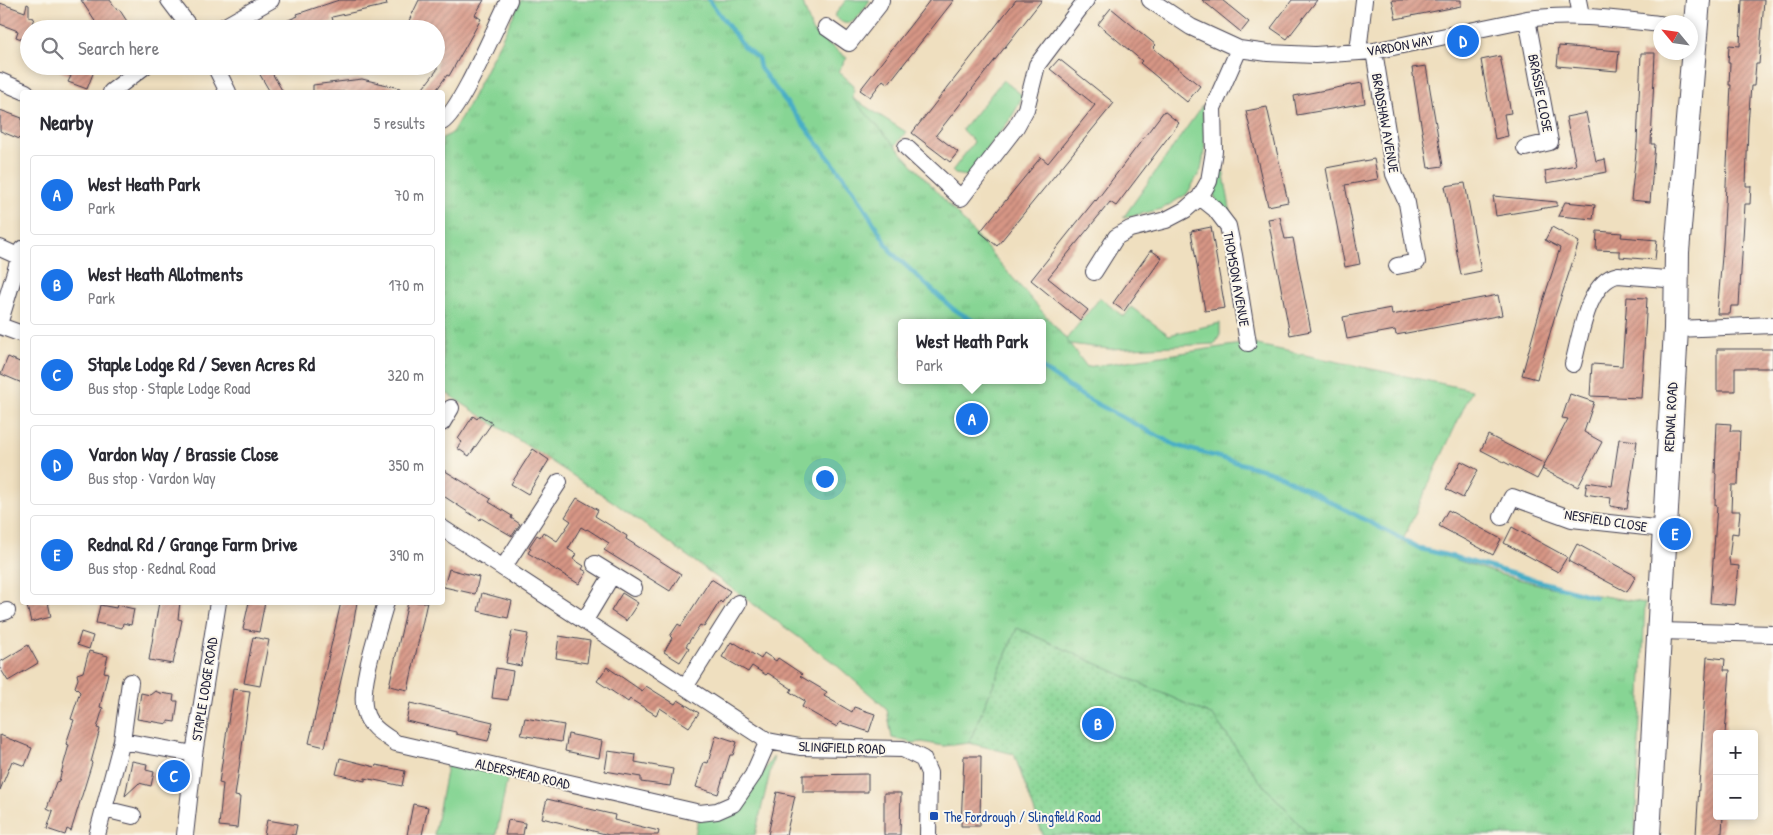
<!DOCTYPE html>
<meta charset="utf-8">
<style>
body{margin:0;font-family:"Patrick Hand",sans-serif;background:#f2f2f3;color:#2b2b33}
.controls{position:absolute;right:15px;bottom:15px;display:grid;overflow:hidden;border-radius:5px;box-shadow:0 2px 8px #0003}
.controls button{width:45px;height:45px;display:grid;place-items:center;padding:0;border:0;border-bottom:1px solid #e1e1e2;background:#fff;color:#2b2b33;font:25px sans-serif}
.compass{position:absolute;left:1653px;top:15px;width:45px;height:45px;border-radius:50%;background:#fff;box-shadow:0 2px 8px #0003;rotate:299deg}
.you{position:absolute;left:824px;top:478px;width:18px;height:18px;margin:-12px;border:4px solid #fff;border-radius:50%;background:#1a73e8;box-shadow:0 0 0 8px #1a73e833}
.badge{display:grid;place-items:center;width:32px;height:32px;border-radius:50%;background:#1a73e8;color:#fff;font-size:16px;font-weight:700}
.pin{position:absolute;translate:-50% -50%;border:2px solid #fff;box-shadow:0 1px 5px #0006}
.popup{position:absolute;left:898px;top:319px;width:148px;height:65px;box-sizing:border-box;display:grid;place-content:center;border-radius:5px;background:#fff;filter:drop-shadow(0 1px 4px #0005);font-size:16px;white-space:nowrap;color:#7c7c81}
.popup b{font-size:19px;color:#2b2b33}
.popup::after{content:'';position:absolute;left:50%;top:100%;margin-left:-10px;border:10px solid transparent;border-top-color:#fff}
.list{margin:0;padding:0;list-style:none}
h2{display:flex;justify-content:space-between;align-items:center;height:65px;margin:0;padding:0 20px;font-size:21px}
h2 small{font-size:16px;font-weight:400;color:#7c7c81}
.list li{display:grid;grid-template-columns:32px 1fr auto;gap:15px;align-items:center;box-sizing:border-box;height:80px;margin:0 10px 10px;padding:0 10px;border:1px solid #e1e1e2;border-radius:5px}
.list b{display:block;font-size:19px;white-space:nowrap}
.list p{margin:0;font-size:16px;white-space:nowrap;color:#7c7c81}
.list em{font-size:16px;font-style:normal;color:#7c7c81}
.icon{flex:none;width:28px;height:28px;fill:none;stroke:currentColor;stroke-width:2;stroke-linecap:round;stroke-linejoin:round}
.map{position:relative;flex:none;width:1773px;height:835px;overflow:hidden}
.search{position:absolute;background:#fff;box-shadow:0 2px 8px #0003;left:20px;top:20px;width:425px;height:55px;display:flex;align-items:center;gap:12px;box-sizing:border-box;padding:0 18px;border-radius:28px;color:#7c7c81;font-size:19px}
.panel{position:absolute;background:#fff;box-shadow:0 2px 8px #0003;left:20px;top:90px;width:425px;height:515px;border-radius:5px}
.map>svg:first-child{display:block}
</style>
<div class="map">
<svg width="1773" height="835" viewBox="0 0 1773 835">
<defs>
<pattern id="park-tufts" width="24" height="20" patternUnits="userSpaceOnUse" patternTransform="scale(1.25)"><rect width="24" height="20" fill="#87d594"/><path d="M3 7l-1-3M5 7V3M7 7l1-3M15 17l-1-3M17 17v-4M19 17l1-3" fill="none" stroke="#74b780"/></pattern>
<pattern id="garden-dots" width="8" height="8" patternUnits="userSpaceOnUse" patternTransform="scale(1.25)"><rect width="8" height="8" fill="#87d594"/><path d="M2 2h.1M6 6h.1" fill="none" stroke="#74b780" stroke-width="1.8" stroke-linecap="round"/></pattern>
<pattern id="building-hatch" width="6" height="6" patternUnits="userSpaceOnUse" patternTransform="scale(1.25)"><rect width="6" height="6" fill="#d79685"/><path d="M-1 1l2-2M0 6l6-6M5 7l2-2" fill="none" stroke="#ae7a6e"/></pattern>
</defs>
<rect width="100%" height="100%" fill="#fbf7ec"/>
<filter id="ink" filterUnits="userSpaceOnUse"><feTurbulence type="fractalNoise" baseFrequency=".02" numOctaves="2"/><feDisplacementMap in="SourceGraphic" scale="10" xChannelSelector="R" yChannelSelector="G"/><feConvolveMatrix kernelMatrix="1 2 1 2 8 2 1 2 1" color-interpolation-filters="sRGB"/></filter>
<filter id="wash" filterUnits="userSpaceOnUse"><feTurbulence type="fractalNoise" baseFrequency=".0096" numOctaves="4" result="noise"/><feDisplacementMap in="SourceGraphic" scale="20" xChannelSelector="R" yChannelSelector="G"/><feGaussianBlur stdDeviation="1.12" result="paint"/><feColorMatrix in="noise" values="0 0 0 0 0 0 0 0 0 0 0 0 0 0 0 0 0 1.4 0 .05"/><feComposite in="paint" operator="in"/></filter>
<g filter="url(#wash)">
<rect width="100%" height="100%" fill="#efdfbf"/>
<path fill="#87d594" stroke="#547c68" d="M846,0H870C864,8 856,26 844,23C841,22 837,18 834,16Z
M1003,80L1022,95C1016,115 1003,128 990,145C982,156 978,168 966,176L955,174L952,171L974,142L962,130Z
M849,96L906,132L895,146Z
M1202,106L1205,147L1201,170L1187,194L1162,209L1123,218Z
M1221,158L1231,214C1216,211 1211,190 1213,177C1215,170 1218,164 1221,158Z
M1100,298L1124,317L1131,307L1169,335L1220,323V335L1215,344L1109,349L1063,343Z
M774,756L755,835H695L698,821L722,815L748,794Z
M448,761L508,775L496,835H434Z"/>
<path fill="url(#park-tufts)" stroke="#547c68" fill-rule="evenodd" d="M521,0H802L812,31L847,58L838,71L854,85L853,99L959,216L1066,339L1087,367L1248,343L1472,390L1402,542L1502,575L1550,587L1645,603L1635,835H1320L1307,833L1258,779L1213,716L1017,628L969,743L944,746L922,742L913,743L892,738L887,709L834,663L612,501L443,391L442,138L451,134L469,104ZM902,323H1042V380H902Z"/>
<path fill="url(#garden-dots)" stroke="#547c68" d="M1017,628L1213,716L1258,779L1307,833L1320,835H1043L1014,754L969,743Z"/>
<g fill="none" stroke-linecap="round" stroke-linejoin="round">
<path stroke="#47adc6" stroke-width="4.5" d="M709,0L744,47L758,58L760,68L853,189L892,253L953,309L977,323
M1042,368L1084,397L1175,445L1275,473L1421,549L1454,557L1595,597"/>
</g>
<g id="blocks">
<path fill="url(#building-hatch)" d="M81,0H110L117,10L119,9L132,29H100Z
M339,0H386L387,5L332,17L333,21L311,29H267L298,16L297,14Z
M419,0H484L475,15L481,19L449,76L447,75L435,92H420L437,70L436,29H405Z
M930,0H954L888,84L883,80L870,97L860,90Z
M1016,0H1042L936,135L958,152L950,162L912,133Z
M1202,0H1222L1249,22L1241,32Z
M1292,0H1317L1287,39L1271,28Z
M1392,0H1461V6L1396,19Z
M1742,0H1764L1759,64H1756L1754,86H1751L1748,125L1746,186H1751L1750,204H1745L1739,306H1731L1730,314H1717L1723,245L1731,85H1729L1730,63H1728L1729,45L1740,46Z
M0,3L25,12L27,4L29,5V17L34,18L30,29H29V42L16,37L18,31L0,24Z
M1111,8L1156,45L1153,48L1200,86L1187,102L1140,63L1142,61L1098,24Z
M1559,46L1619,51L1617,71L1557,66Z
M1641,53H1655L1651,144H1655L1650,202L1631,200L1637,143Z
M1500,56L1511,113L1504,114L1508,136L1495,139L1481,60Z
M1059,59L1114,103L997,246L980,232L1041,157L1048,163L1095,105L1050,69Z
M48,66H81L94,71L87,89L68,82L71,76Z
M255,66H268L283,92H270Z
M1426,66L1443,166L1428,168L1412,68Z
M362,79L400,88V92H313V85Z
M1362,83L1365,103L1297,115L1294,96Z
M1267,107L1288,202L1268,206L1246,111Z
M0,110L22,118V140L0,131Z
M1164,111L1179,123L1116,206L1110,202L1048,278L1088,310L1080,320L1031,280L1095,200L1096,201Z
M1586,113L1596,161L1605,159L1607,172L1547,183L1545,171L1576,165L1566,117Z
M1374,159L1378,179L1345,185L1360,264L1345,267L1326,168Z
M1465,183L1481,271L1461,275L1445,186Z
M1493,196L1557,202V206L1496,216Z
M1565,202L1595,205L1593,219L1558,216Z
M1280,217L1285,239L1293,238L1311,331L1290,335L1268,219Z
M1211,227L1225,308L1205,311L1191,231Z
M1552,227L1579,242L1554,319L1537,379L1522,375L1538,317L1560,248L1545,240Z
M1597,231L1622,233L1621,237L1657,240L1655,260L1620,257V251L1596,250Z
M1151,250L1162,258L1124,311L1113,303Z
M1498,295L1502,315L1396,335L1395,330L1347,339L1343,317L1391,308L1392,315Z
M1627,297L1647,298L1641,398L1590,396L1592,364L1622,366Z
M1717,349H1773V368H1735V391H1717Z
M8,357L22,363V383L1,374Z
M1570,394L1594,402L1584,432L1602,442L1578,487L1542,469L1568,419L1562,418Z
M480,415L492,423L469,456L457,448L462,442L458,439L473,416L477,419Z
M1717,423L1731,424L1730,431H1740L1738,485H1732L1731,511H1740L1738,534L1732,533L1729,559L1730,565L1739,566L1735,605L1710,603L1717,506L1715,505L1716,474L1715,473Z
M1488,435L1545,464L1537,479L1481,450Z
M1619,439L1637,441L1627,509L1610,506L1611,498L1585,494L1587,482L1612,486Z
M533,449L549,460L528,494L511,484Z
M1461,461L1478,470L1463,498L1446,489Z
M442,469L491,499L489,502L512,516L511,518L520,524L512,536L481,518L480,520L442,495Z
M577,498L598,510L595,516L627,536L626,539L681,574L670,591L604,550L609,543L587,529L586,530L581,527L568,549L576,554L573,559L584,566L582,569L587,572L579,584L528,553L531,548L529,547L537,535L540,537L543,532L557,541L571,521L565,517Z
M1448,510L1501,539L1493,555L1439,526Z
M1512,527L1567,557L1558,572L1504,543Z
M1577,544L1636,576L1627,592L1568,561Z
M449,569L479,577L475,594L444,587Z
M711,579L730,591L722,603L720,601L704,627L700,625L686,646L689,648L680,662L664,652L672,638L670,636L678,624L681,626Z
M482,593L512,601L508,618L478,611Z
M622,593L638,603L626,621L611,611Z
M26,602H48L51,617L31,622Z
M159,602H180L178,619L182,620L173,664L149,660Z
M249,602H265L259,632L243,629Z
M341,602H357L351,638L325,747L309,743Z
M408,602H427L408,690L389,686Z
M100,605L116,608L117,605L134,609L131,625L123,623L122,628L96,623Z
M512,631L528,634L521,666L506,663Z
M81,632L93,636L89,649L77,645Z
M559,636L590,641L587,663L556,658Z
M253,637L269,640L260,686L244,683Z
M731,642L734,644L735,643L761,659L764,653L776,661L778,658L802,674L800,676L827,692L824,696L852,712L854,707L875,714L869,732L840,722L837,727L802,707L805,701L790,692L792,689L768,673L766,675L752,666L748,672L722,657Z
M28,645L38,663L8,681L0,668V662Z
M89,651L108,656L104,672L108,673L100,707L103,708L97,728L100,729L91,762L92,763L71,831L67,829L65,835L47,829L53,811L47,808L56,782L59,781L69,745L66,744L74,720L71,719L80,692L75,687L78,679L77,674L83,672Z
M1707,657L1725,659L1724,670H1730L1725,734H1717V816H1723L1722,833H1720V835H1696Z
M607,667L642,691L646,686L675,704L678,700L699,713L689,727L660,708L656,715L630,699L628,702L597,681Z
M496,668L513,671L508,700L492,698Z
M233,689L250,691L235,796L240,797L237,828L219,826L223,784L219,783Z
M155,691L160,693L174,695L173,701H178L175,722L168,721V724L137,719L141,693L150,695Z
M410,703L493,722L488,741L456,734V732L406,721Z
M525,718L564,725L561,742L521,735Z
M568,734L602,741L599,758L565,751Z
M0,735L32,748L25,766L12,761L0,790Z
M716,735L737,742L733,755H730L718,794L696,787L704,762L708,763Z
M608,751L636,755L635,762L673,769L670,786L641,782V777L605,771Z
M964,756H981L980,826H961Z
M340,758L375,767L376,765L405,771L402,786L365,778V781L336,774Z
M132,761L147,764L146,770L154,772L151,786L139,783L125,796Z
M868,774V792H803V775Z
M777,792L795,796L786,835H768Z
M884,793H901L900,835H884Z
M547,799L615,815L614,820L659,831L658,835H609L542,818Z
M413,804L428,807L422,835H407Z
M267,820L297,825L295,835H264Z
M508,820L525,823L523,835H505Z"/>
</g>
</g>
<g filter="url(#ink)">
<use href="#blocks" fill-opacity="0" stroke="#413e4f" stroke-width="1"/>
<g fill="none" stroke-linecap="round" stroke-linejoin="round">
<defs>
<path id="street" d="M169,0L191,29
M1150,0L1191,27L1239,49L1268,53L1315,55L1374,51L1527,19C1572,13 1615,19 1660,24
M1578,0L1581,15
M826,27L849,43L879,5L881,0
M220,29L271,0
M1374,51L1394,174L1407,203L1417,262L1397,266
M1358,52L1364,0
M215,66L228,92
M0,81L26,92
M111,92L145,66
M442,122C461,110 496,25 509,0
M906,147L961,198L1016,127L1026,109L1037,65L1086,0
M1525,148L1550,142L1527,19
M1200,197L1209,181L1214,151L1213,108L1239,49
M0,248L20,257
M1094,272L1116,237L1130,229L1166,220L1185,210L1200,197L1215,209L1228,226L1234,255L1248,343
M0,321L22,249
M0,326L22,334
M1676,329L1773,325
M1573,364C1580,339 1587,281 1618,275L1678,280
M442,423L451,408
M1502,517L1512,497L1572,519L1664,529
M442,528L768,741L800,747L903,749L923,759L929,773L928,835
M595,564L634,588
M503,568L559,482
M386,602C379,628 358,687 365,711C368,726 384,735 396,743L700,813L717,811L733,804L753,775L768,741
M0,613L7,611
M585,620L612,575
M1659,631L1773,634
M685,687L738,603
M122,741L194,754
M104,809L133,816
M97,835L122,741L130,682
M185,835L194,754L218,602"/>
<path id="secondary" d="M1648,835L1676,329L1677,252L1698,0"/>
</defs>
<use href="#street" stroke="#413e4f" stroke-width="18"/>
<use href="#secondary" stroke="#413e4f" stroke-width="26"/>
<use href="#street" stroke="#fff" stroke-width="16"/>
<use href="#secondary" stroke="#fff" stroke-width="24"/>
</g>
</g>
<rect fill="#1a4fb4" stroke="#fbf7ec" stroke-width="2" x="929" y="811" width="10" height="10" rx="2.5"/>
<g text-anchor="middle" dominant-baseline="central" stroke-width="4" stroke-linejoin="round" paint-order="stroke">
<g font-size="14" fill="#22223b" stroke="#fbf7ec">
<text transform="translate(1400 45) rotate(-10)">VARDON WAY</text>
<text transform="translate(1541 93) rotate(79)">BRASSIE CLOSE</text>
<text transform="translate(1386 123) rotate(80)">BRADSHAW AVENUE</text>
<text transform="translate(1237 279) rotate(80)">THOMSON AVENUE</text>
<text transform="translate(1670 417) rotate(-87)">REDNAL ROAD</text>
<text transform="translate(1606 520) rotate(9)">NESFIELD CLOSE</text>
<text transform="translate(204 689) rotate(-81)">STAPLE LODGE ROAD</text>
<text transform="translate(842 747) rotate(2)">SLINGFIELD ROAD</text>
<text transform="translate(523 773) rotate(13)">ALDERSMEAD ROAD</text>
</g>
<g font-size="14" fill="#164399" stroke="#fbf7ec" text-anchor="start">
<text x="944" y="816">The Fordrough / Slingfield Road</text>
</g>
</g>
</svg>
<div class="controls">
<button>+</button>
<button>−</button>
</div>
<svg class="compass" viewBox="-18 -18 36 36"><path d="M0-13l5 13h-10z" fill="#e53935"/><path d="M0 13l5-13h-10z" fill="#7c7c81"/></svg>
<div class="you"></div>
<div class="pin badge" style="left:972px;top:419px">A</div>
<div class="popup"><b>West Heath Park</b>Park</div>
<div class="pin badge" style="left:1098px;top:724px">B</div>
<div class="pin badge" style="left:174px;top:776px">C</div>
<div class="pin badge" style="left:1463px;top:41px">D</div>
<div class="pin badge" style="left:1675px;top:534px">E</div>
<div class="search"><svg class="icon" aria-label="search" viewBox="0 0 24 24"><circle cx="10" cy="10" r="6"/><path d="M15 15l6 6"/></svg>Search here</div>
<section class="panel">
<h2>Nearby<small>5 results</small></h2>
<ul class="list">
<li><span class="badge">A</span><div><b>West Heath Park</b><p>Park</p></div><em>70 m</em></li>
<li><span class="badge">B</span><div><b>West Heath Allotments</b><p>Park</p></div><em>170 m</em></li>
<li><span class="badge">C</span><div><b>Staple Lodge Rd / Seven Acres Rd</b><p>Bus stop · Staple Lodge Road</p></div><em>320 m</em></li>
<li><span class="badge">D</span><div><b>Vardon Way / Brassie Close</b><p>Bus stop · Vardon Way</p></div><em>350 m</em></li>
<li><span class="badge">E</span><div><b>Rednal Rd / Grange Farm Drive</b><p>Bus stop · Rednal Road</p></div><em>390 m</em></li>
</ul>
</section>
</div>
